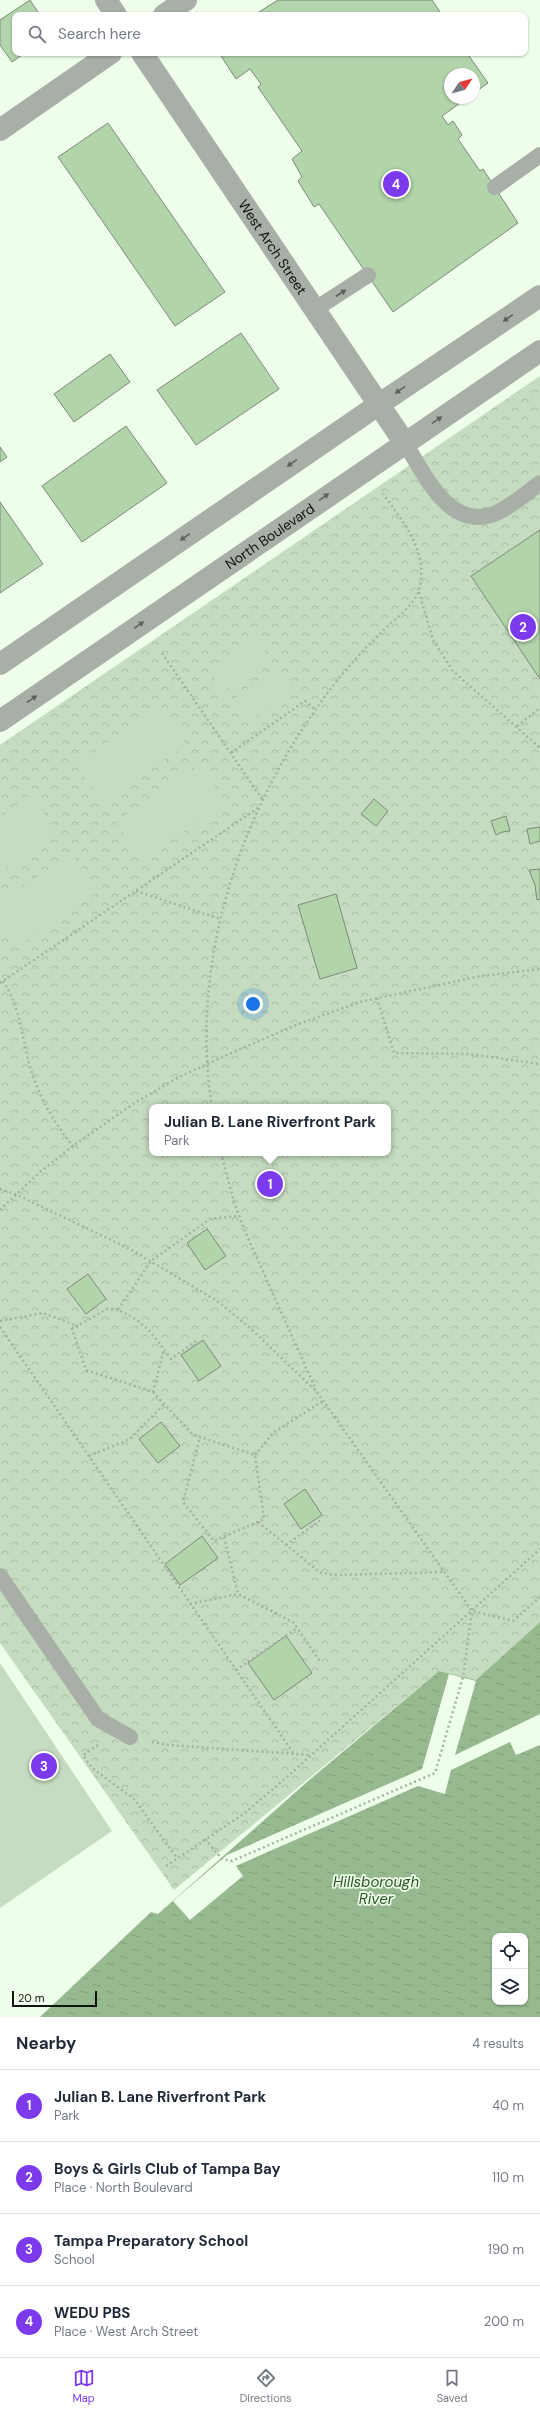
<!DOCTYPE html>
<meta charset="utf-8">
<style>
body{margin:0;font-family:"DM Sans",sans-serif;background:#f2f2f3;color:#1f2937}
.controls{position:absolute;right:12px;bottom:12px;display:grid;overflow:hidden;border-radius:8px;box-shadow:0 1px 3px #0004}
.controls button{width:36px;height:36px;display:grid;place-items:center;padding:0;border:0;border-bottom:1px solid #e0e1e3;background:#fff;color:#1f2937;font:20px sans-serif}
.compass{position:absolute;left:444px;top:68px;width:36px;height:36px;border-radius:50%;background:#fff;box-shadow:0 1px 3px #0004;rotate:55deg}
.scale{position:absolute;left:12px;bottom:10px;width:85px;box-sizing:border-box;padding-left:4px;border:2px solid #0f140e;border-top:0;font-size:11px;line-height:14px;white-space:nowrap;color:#0f140e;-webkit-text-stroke:3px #eefeeb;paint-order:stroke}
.you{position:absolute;left:253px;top:1004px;width:14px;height:14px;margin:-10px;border:3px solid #fff;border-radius:50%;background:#1a73e8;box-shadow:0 0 0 6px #1a73e833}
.badge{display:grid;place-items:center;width:26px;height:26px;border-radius:50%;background:#7c3aed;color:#fff;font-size:13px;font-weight:700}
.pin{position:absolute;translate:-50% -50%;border:2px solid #fff;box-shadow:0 1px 4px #0006}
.popup{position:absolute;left:149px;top:1104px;width:242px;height:52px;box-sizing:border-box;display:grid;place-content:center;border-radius:8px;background:#fff;filter:drop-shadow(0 1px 3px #0005);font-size:13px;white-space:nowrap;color:#747a83}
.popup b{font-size:15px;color:#1f2937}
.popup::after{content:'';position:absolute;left:50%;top:100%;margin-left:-8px;border:8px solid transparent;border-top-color:#fff}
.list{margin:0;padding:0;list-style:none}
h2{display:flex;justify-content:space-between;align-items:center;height:52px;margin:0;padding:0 16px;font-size:17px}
h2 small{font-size:13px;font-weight:400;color:#747a83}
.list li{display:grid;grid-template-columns:26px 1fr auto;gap:12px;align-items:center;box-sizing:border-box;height:72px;padding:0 16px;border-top:1px solid #e0e1e3}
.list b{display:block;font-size:15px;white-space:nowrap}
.list p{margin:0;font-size:13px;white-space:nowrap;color:#747a83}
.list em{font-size:13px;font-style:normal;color:#747a83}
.icon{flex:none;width:22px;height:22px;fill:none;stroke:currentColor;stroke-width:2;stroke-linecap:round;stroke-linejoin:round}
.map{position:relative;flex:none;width:540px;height:2017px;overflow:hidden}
.search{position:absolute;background:#fff;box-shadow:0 1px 3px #0004;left:12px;right:12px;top:12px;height:44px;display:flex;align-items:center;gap:10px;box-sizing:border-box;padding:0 14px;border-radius:8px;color:#747a83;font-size:15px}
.sheet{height:340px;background:#fff}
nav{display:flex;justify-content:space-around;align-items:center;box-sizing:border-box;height:56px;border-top:1px solid #e0e1e3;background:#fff;font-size:11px;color:#747a83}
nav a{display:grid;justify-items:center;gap:2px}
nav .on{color:#7c3aed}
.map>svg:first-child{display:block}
</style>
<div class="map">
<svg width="540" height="2017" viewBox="0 0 540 2017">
<defs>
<pattern id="park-crowns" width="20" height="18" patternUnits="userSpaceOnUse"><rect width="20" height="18" fill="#c6dcc1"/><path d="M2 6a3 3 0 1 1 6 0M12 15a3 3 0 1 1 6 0" fill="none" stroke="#a9bca5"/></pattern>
<pattern id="water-ripples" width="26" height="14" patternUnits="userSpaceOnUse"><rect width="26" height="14" fill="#97b98f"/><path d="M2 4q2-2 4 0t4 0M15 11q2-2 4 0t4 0" fill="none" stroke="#819e7a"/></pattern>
</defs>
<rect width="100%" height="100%" fill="#eefeeb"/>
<path fill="url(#park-crowns)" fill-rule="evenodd" d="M540,376V1622L476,1681L439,1671L174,1890L0,1643V745ZM152,1107H388V1153H152Z"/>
<path fill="#c6dcc1" d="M255,637L270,659L223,691L208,669Z
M277,669L292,691L245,723L230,702Z
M160,707L186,745L103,802L76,764Z
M200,765L226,803L143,860L116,822Z
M31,795L58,834L0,873V817Z
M72,853L98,891L15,948L0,927V902Z
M0,1663L112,1831L0,1908Z"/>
<path fill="url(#water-ripples)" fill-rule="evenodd" d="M540,1622V2017H40L151,1912L158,1914L307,1782L439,1671L476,1680ZM495,1936H525V2002H495Z"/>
<path fill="#eefeeb" d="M449,1674L476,1681L455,1755L540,1714V1745L516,1755L510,1742L451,1770L445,1794L418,1786L236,1866L243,1876L190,1920L173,1901L227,1855L422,1769Z"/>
<path fill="#b2d4aa" stroke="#7d8a79" d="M30,0L40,15H15V53H25L12,62L0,45V20Z
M278,0H432L442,15H254Z
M219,53H467L488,83L474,93V74H450V98H467L442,116L448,125L453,121L462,135L458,139L480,171L483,169L518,223L393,312L319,204L314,207L298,181L302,177L292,159L302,151L258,87L261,84L250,69L236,79Z
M108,123L225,292L175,326L58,157Z
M241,333L279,389L196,445L157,390Z
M110,354L130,382L74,422L54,394Z
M126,426L167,483L82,542L42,486Z
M0,447L7,457L0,462Z
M0,502L43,564L0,593Z
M540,530V679L471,576Z
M374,799L388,811L376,826L361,814Z
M506,816L510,831L502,832L496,835L491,821Z
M540,827V841L530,844L527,829Z
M540,869V899L537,900L535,885L529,870Z
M336,894L357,968L320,979L298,905Z
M207,1229L226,1256L205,1270L187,1243Z
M88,1274L106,1299L86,1314L67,1289Z
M203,1340L221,1366L199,1381L181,1355Z
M161,1422L180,1446L158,1463L139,1439Z
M305,1489L322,1515L301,1529L284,1504Z
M202,1536L218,1558L180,1585L165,1564Z
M286,1636L312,1673L274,1700L248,1663Z"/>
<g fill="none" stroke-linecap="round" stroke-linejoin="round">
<path stroke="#a5b1a3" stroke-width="2.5" stroke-dasharray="2 3" stroke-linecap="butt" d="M419,592L433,640L453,671L540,748
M162,653L262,799
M517,726L540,708
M231,753L305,701L316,710
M136,891L220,919
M3,981C19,1005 21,1031 28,1059C36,1092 52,1120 73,1146
M0,983L258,808
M377,998L394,1053L469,1054L540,1064
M212,1107C188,957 244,799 336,682C350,664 366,647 383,631C394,619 414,606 419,590C429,552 404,523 383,494
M221,1153L234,1202L244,1229L316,1390
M0,1189L15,1194L132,1250L217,1301L250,1328L317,1392L472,1611L513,1621L540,1597
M0,1210L40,1172L73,1146L133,1104L179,1077L229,1054L296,1025L360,1002L481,976L540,969
M118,1310L107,1309L72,1329L86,1370L153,1392L164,1349
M0,1321L43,1313L78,1326
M0,1327L294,1754
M196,1341L171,1359C154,1336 145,1321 118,1310L151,1261L210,1219L239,1216
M153,1392L193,1435L200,1437L255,1455L264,1519L214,1541L183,1502L200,1437
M255,1455L273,1433L323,1401
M89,1456L130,1439L164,1404
M258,1522L321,1573L336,1575L444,1572
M224,1537L238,1594L293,1622L321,1663
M286,1545L322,1519
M190,1604L238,1594
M236,1670L297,1628
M152,1742L169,1745L311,1755
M98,1745L83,1755L92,1768L134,1799L177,1858
M205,1839L222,1859L232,1861L435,1773L463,1677L472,1611
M166,1866L245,1813L288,1776L540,1549"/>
<path stroke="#a8afa7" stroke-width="16" d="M495,187L540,155
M314,310L368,275
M404,442C424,472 448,531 494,514C510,508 526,493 540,483
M0,1576L98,1719L130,1737"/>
<g stroke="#a8afa7" stroke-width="22">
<path d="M106,0L116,15"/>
<path d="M164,15L186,0"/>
<path id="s1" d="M142,53L404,442"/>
<path d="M0,130L111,53"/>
</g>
<g stroke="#a8afa7" stroke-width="22">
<path d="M0,664L378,405L540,296"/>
<path id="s2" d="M0,721L540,351"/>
</g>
</g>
<defs><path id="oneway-solid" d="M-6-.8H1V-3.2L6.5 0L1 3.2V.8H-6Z"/></defs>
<g fill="#5c625a">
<use href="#oneway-solid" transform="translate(341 293) rotate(-33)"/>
<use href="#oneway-solid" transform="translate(508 318) rotate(146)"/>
<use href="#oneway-solid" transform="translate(400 390) rotate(146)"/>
<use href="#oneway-solid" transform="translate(437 420) rotate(-34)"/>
<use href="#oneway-solid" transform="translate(292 463) rotate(145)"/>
<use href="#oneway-solid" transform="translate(324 497) rotate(-35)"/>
<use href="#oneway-solid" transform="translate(185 537) rotate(145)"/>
<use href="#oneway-solid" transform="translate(139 625) rotate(-35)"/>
<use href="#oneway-solid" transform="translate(32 699) rotate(-35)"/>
</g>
<g text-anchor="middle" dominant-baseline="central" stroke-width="3.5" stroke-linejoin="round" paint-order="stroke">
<g font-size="14" fill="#0f140e" stroke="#eefeeb">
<text stroke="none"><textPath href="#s1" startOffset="234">West Arch Street</textPath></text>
<text stroke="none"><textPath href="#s2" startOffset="327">North Boulevard</textPath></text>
</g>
<g font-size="15" font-style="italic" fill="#2a561f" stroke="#eefeeb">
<text x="376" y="1882">Hillsborough<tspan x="376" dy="17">River</tspan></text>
</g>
</g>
</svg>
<div class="controls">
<button><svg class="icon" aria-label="locate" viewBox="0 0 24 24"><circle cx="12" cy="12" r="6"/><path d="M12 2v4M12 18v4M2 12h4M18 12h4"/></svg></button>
<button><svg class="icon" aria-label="layers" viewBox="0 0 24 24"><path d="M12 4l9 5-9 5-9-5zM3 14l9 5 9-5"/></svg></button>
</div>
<svg class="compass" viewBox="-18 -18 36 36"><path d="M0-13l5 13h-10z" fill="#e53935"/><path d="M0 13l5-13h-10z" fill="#747a83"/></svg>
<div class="scale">20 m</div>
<div class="you"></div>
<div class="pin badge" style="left:270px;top:1184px">1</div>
<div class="popup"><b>Julian B. Lane Riverfront Park</b>Park</div>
<div class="pin badge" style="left:523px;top:627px">2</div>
<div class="pin badge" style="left:44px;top:1766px">3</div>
<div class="pin badge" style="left:396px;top:184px">4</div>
<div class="search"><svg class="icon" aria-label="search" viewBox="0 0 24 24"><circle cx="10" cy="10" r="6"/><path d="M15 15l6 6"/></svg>Search here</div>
</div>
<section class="sheet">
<h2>Nearby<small>4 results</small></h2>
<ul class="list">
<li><span class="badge">1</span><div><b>Julian B. Lane Riverfront Park</b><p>Park</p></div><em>40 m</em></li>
<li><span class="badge">2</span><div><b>Boys &amp; Girls Club of Tampa Bay</b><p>Place · North Boulevard</p></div><em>110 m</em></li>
<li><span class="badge">3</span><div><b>Tampa Preparatory School</b><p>School</p></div><em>190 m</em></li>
<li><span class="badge">4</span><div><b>WEDU PBS</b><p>Place · West Arch Street</p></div><em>200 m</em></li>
</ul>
</section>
<nav>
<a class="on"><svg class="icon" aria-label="map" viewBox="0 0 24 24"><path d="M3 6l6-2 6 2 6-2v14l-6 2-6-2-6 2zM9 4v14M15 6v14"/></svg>Map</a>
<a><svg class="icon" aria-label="directions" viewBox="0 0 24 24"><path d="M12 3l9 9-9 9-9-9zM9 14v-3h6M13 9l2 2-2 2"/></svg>Directions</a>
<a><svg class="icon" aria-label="saved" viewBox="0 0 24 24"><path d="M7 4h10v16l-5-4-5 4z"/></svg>Saved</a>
</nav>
